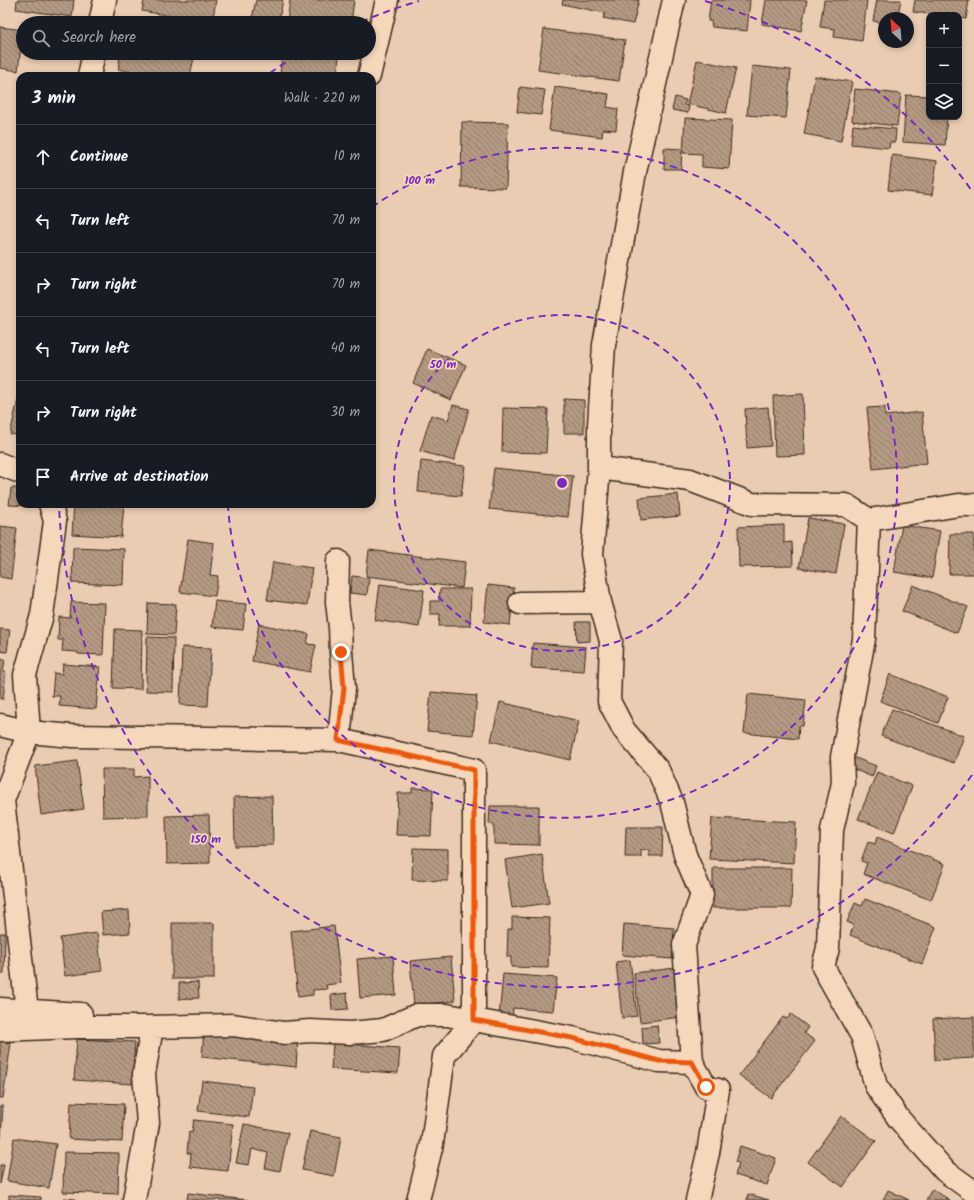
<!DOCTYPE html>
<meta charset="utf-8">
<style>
body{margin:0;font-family:Kalam,sans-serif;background:#20242c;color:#f1f3f6}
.controls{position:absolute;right:12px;top:12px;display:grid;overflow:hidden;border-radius:8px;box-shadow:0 2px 6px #0003}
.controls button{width:36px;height:36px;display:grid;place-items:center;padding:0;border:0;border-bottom:1px solid #363941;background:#171b24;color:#f1f3f6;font:20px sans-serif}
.compass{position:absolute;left:878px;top:12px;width:36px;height:36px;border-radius:50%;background:#171b24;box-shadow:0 2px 6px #0003;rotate:334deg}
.stop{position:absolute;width:12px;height:12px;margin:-9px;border:3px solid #ea580c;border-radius:50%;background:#fff}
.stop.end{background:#ea580c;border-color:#fff;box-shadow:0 1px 4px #0008}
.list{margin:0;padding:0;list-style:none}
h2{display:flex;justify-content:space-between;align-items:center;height:52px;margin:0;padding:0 16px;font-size:17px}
h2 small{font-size:13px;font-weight:400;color:#9ea1a6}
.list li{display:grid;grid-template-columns:26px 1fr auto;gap:12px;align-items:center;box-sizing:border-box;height:64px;padding:0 16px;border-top:1px solid #363941}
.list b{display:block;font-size:15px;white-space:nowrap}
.list em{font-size:13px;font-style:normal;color:#9ea1a6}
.icon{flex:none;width:22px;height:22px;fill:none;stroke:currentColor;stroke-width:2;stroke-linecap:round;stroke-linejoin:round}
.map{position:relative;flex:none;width:974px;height:1200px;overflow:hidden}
.search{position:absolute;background:#171b24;box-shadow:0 2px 6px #0003;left:16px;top:16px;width:360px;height:44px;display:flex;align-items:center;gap:10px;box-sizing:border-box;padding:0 14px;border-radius:22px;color:#9ea1a6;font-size:15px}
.panel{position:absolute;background:#171b24;box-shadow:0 2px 6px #0003;left:16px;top:72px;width:360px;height:436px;border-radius:12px}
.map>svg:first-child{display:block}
</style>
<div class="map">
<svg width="974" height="1200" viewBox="0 0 974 1200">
<defs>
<pattern id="building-back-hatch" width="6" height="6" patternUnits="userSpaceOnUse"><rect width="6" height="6" fill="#b49a84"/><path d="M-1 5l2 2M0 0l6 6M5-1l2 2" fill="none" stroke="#947e6b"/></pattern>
</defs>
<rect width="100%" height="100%" fill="#eaccb2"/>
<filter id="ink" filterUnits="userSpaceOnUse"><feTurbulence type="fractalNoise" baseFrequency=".025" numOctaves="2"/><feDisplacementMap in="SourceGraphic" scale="8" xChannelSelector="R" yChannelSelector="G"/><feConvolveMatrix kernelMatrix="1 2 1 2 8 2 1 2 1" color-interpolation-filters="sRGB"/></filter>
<g filter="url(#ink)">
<path fill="url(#building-back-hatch)" stroke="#3b2a1e" d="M17,0H74L72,17L16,9Z
M144,0H216L212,23L142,11Z
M256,0H283L278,23H251Z
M290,0H354L351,23H287Z
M563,0H639L633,24L603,18L605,13L562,4Z
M711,0H750L747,31L712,27L711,21H708Z
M766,0H807L801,31L762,24Z
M824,0H867L862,41L834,37L835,29L820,27Z
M877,0H901L897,18H884V23L873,21Z
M915,0H969L966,19L959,18V15H938L913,12Z
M0,27L23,30L18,71L0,68Z
M544,29L625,40L619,81L538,70Z
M121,53H195L190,76H130L131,72L118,69Z
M282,53H318L339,55L337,76L332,75V76H280Z
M697,60L736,68L726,113L687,104Z
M752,66L791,70L786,118L747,115Z
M815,76L852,82L841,141L804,134Z
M520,87L545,90L541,115L517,112Z
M555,87L609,94L607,107L618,109L616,130L603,129L602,137L549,130Z
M855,89L901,94L897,126L852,121Z
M906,95L929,96V117H947L945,145L903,142Z
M675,97L686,100L684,105L689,106L688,113L672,110Z
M685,118L732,120L729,169L702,167V154L683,153Z
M462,122L508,123L506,188L461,187Z
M853,125L896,129L895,142H890L889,148L851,144Z
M664,148L682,149L681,169H664Z
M892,155L937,161L932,195L888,190Z
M427,349L466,365L451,400L413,383Z
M20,391V436L10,434Z
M803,394L805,455L775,456L773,396Z
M564,399L584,400V433H564Z
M453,405L469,409L454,461L420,451L431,415L448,420Z
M768,407L771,446L747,448L745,409Z
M885,407V416L922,412L927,463L873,469L867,408Z
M503,408L548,409L546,453L502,452Z
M421,461L465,466L461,496L418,492Z
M494,468L573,476L568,517L489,509Z
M11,488H20V504H32L31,506L9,505Z
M678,494L680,516L641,520L639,498Z
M74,504L124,505L121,537L72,534Z
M808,518L844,524L836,574L799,568Z
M784,525V543L792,542L793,566L739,567L738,527Z
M902,525L940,531L932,578L894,572Z
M0,526L17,528L11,579L0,577Z
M950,534H974V574H949Z
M188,539L214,543L210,575L218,576L215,596L180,592Z
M73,547L124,549L123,585L72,583Z
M369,550L465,562L462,588L366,576Z
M273,562L312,568L307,605L267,600Z
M352,576L369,578L367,595L350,593Z
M380,584L424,590L419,627L375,620Z
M488,585L514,588L510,625L484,622Z
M913,585L968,607L957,633L902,611Z
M440,589H471L470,626H439L440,614H430V601H439Z
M215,601L246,604L243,630L212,627Z
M71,602L105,603L103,655L78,654V652L62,651L63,640H58L59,617L70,618Z
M148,603L176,604L174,635L147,634Z
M576,622H590V641L577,642Z
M259,624L309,634L307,644L316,645L310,672L252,661Z
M0,629L10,630L7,652L0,651Z
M115,629L142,630L141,689L113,688Z
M147,637L174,638L173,692L146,691Z
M533,643L586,647L584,671L531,668Z
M182,647L211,648L208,706L180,705Z
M0,659L5,660L3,672L6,673L3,699H0Z
M63,664L100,667L96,709L59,706L60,696H52L54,673L62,674Z
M890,674L948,697L938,723L880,701Z
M431,692L477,696L473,735L427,731Z
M748,694L806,700L803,726H799L798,739L744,733Z
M500,702L579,721L570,760L491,741Z
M892,709L964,736L954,763L881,736Z
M853,757L876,766L872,777L849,767Z
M77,761L84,809L41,815L35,766Z
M102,769H134V777L148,776V816L103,817Z
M877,772L912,786L894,833L858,819Z
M412,788L433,789L431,836L396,835L398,793H412Z
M272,796L273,845L235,846L234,797Z
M490,806H539V845L494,844V824H489Z
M209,815L210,863L167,864L166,816Z
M712,818L796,822L794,863L709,859Z
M626,827H663L662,856H649V850H641V857H625Z
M877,837L945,864L931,900L863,874L867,863L861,861L868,842L875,844Z
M413,848L448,849V881L412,880Z
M542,854L549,903L512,908L505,860Z
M713,868H792L791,908H713Z
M865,899L936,927L922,964L850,935L854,925L847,922L855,903L862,906Z
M129,910L130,933L103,935L101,912Z
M512,917L550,918L548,968L511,967V957H507L508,929H512Z
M172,923H214V979H172Z
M624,924L674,928L672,959L622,955Z
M334,926L341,983L326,985L327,989L313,990V995L298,997L291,931Z
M0,933H5L4,973H0Z
M97,933L102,971L65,976L60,938Z
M393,956L396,995L360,998L357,959Z
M451,957L455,1001L414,1005L410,961Z
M630,960L637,1016L622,1018L616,962Z
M675,968L681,1017L640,1022L634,973Z
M503,974L557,978L553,1011L513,1008L512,1019L499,1018Z
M198,982L199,998L179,999V983Z
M347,993L348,1009L332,1010L331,995Z
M791,1014L808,1027L804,1033L815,1041L771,1098L739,1075L783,1017L787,1019Z
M974,1017V1058L935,1060L933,1019Z
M657,1025L659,1043L643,1044L642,1027Z
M204,1030L298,1040L296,1067L202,1057Z
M77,1039L135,1042L132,1084L74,1080Z
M0,1041L11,1043L3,1098H0Z
M333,1043L400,1048L398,1073L331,1069Z
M202,1081L253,1087L249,1117L198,1111Z
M71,1102L124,1104L122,1142L69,1139Z
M0,1106H3L1,1138H0Z
M841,1116L876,1141L843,1187L808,1162Z
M194,1120L233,1124L228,1171L190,1167L191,1153H187L189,1131L192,1132Z
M244,1124L288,1133L280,1171L265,1168L268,1153L252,1149L249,1165L236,1163Z
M310,1131L341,1137L334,1176L302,1170Z
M14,1138L56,1144L49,1188L7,1181Z
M740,1146L776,1158L767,1185L735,1175L739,1163L735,1162Z
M64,1152L119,1153L118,1194L63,1192Z
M0,1165H4L0,1184Z
M932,1189L950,1200H926Z
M888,1190L909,1200H883Z
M188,1193L248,1200H187Z
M748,1194L769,1200H747Z
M9,1195L41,1197V1200H9Z
M64,1198L75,1199V1200H64Z"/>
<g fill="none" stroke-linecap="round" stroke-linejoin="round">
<defs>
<path id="minor" d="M674,0L635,172L604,345L599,425V468L592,554L600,602L611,641L609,701L624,730L658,770L672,802L685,855L702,895L684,945L692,1062L706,1087L718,1090L708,1153L697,1200
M100,23L105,0
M89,76L94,53
M369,76L387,0
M0,464L20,472
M599,468L690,480L752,504L846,505L869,520L959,505H974
M869,520L864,639L842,757L843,783L832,830L828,948L823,967L862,1036L876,1086L899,1119L945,1171L974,1192
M338,561L337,602L340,628L341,652L344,688L339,740
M520,603L600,602
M0,725L29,732L72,736L339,740L474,770V1020L444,1056L432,1144L418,1200
M0,1009L81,1014
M27,1011L3,800L29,732L25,675L42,615L55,521L50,504
M0,1030L76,1027H152L233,1025L284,1033L310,1031L350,1033L383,1030L417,1015H447L572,1038L659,1061L692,1062
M134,1200L148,1123L144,1074L152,1027"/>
</defs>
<use href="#minor" stroke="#3b2a1e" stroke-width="25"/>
<use href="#minor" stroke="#f5d7bb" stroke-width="22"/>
</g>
</g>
<g fill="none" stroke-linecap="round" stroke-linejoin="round" filter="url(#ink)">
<path stroke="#ea580c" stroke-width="5" d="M341,652L344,688L338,740L474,770V1020L572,1038L659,1061L692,1062L706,1087"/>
</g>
<g fill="none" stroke="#7b2cbf" stroke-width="2" stroke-dasharray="7 5">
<circle cx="562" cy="483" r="168"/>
<path d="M372 207A335 335 0 1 1 228 506"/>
<path d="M972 775A503 503 0 0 1 59 505M270 73A503 503 0 0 1 299 54M361 22A503 503 0 0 1 419 1M705 1A503 503 0 0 1 972 191"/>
</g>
<circle cx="562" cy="483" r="6" fill="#7b2cbf" stroke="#f5d7bb" stroke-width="2"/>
<g font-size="12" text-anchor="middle" font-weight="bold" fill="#7b2cbf" stroke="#f5d7bb" stroke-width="3.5" stroke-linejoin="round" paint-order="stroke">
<text x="420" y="184">100 m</text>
<text x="443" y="368">50 m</text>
<text x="206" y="843">150 m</text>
</g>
</svg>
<div class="controls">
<button>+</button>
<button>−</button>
<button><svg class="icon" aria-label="layers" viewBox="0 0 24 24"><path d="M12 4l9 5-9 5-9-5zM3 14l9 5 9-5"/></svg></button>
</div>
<svg class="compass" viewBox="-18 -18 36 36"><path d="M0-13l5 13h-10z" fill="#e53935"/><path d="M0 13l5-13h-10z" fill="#9ea1a6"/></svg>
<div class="stop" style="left:706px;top:1087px"></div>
<div class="stop end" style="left:341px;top:652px"></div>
<div class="search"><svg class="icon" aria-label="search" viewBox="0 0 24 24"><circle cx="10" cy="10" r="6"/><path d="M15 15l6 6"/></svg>Search here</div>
<section class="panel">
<h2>3 min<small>Walk · 220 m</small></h2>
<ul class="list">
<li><svg class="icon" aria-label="ahead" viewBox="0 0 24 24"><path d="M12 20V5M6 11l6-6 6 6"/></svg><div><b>Continue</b></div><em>10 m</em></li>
<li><svg class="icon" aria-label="left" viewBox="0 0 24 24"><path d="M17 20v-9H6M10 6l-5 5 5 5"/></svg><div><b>Turn left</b></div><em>70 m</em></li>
<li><svg class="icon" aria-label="right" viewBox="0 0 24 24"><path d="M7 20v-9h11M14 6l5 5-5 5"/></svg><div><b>Turn right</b></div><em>70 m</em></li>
<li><svg class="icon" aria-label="left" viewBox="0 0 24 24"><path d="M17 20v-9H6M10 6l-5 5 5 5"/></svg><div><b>Turn left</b></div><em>40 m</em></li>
<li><svg class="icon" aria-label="right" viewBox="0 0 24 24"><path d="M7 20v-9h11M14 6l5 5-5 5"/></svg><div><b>Turn right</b></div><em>30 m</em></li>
<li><svg class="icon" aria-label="arrive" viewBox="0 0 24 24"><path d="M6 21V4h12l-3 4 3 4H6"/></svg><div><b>Arrive at destination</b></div></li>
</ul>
</section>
</div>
